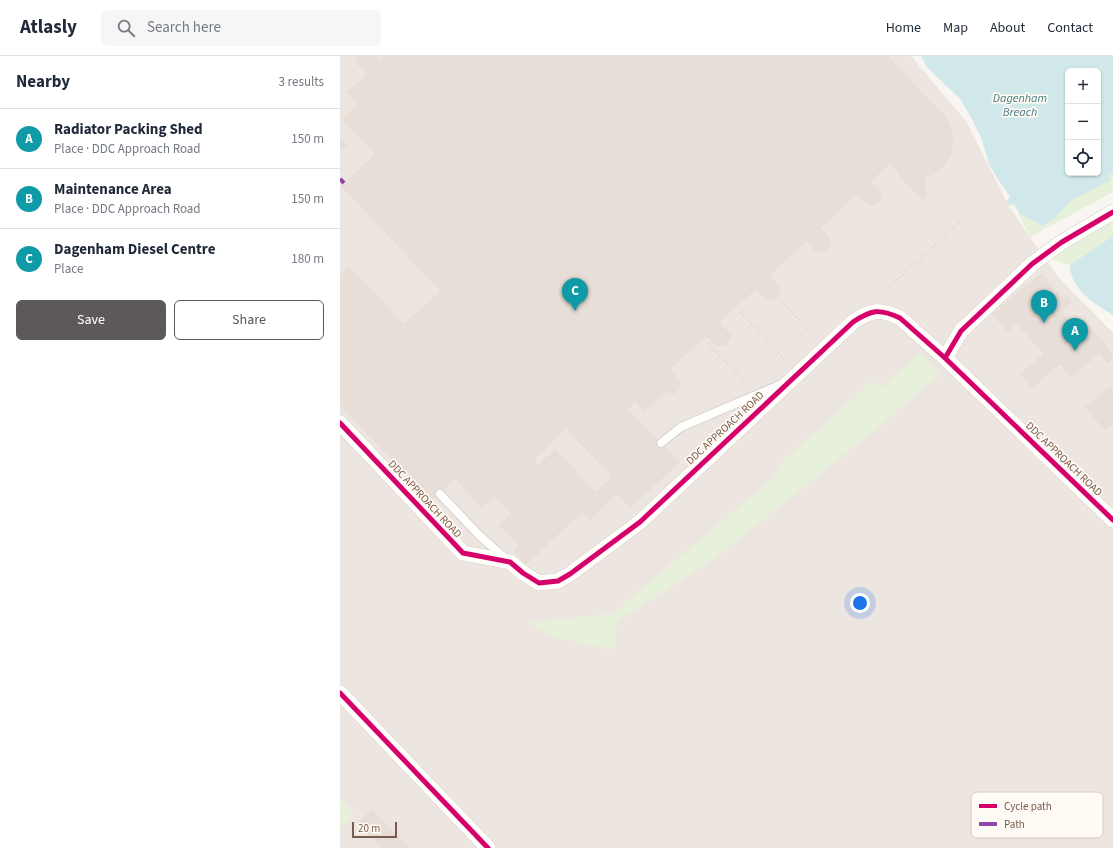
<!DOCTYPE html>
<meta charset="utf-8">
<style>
body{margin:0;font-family:"Source Sans 3",sans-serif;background:#f6f6f7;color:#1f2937}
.controls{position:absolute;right:12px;top:12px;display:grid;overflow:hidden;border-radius:6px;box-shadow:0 1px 3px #0004}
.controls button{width:36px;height:36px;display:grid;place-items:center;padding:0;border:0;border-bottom:1px solid #e0e1e3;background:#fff;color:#1f2937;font:20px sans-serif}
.scale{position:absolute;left:12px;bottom:10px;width:45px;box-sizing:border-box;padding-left:4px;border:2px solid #7a5c4d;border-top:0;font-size:11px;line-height:14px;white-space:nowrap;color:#7a5c4d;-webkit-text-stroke:3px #fffaf3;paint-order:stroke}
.you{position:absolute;left:520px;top:547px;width:14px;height:14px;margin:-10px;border:3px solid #fff;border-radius:50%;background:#1a73e8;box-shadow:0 0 0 6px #1a73e833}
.badge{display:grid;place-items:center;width:26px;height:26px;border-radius:50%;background:#5c585b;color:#fff;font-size:13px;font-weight:700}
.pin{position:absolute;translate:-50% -33px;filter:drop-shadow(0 1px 2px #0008)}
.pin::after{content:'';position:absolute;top:21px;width:14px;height:12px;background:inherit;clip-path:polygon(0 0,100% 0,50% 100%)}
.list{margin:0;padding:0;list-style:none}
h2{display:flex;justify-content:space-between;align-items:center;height:52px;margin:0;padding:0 16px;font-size:17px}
h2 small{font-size:13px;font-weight:400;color:#747a83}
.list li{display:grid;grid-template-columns:26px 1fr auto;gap:12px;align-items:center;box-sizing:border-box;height:60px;padding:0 16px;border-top:1px solid #e0e1e3}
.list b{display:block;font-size:15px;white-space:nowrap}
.list p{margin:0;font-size:13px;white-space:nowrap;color:#747a83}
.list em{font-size:13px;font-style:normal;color:#747a83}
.actions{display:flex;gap:8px;padding:12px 16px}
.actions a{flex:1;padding:9px 0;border:1px solid #5c585b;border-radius:6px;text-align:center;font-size:14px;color:#5c585b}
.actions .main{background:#5c585b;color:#fff}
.icon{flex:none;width:22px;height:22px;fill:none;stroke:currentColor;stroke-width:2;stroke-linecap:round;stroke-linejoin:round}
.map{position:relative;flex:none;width:773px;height:792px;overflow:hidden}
header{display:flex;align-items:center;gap:24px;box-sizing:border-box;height:56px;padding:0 20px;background:#fff;border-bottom:1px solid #e0e1e3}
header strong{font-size:19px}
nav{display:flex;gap:22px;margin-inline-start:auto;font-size:14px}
.search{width:280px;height:36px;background:#f6f6f7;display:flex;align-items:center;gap:10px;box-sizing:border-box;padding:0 14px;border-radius:6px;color:#747a83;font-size:15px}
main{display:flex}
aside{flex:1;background:#fff}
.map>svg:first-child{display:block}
</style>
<header>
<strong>Atlasly</strong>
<div class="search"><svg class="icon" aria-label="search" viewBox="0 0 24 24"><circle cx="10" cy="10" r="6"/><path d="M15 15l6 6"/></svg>Search here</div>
<nav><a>Home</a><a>Map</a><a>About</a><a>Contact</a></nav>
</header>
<main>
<aside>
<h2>Nearby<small>3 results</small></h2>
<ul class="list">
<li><span class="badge" style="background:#0f9aa8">A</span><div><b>Radiator Packing Shed</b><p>Place · DDC Approach Road</p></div><em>150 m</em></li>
<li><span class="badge" style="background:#0f9aa8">B</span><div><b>Maintenance Area</b><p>Place · DDC Approach Road</p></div><em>150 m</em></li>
<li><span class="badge" style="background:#0f9aa8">C</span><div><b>Dagenham Diesel Centre</b><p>Place</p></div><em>180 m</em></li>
</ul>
<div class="actions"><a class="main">Save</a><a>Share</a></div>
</aside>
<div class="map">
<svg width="773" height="792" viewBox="0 0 773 792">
<rect width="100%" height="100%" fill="#f9f5f0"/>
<path fill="#ede5e0" d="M0,0H571L626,65L670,152L718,221L773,277V792H0Z"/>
<path fill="#e7f0db" d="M773,116V136L690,181L674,148L730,145L770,124L768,120Z
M773,164V180L730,209L704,201Z
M581,296L600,318L541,369L381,498L277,566L275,594L212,581L188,566L272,558L434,421L441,407L533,324L541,332Z
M0,742L15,758L0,772Z"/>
<path fill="#d0e8ea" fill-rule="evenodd" d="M581,0H773V116L768,120L771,124L730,145L716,161L703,170L680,158L674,148L670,150L666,146L670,141L657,122L649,108L641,81L628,56L620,43L587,11ZM728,15H758V117H728Z
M773,180V260C768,255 763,253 757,249C744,240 730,226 730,209Z"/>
<path fill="#e6ded7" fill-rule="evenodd" d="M16,0H36L40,5L45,0H548L605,60L611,71L613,79V88L612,97L602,112L595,118L584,122L587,139L582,144L558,119L559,117L550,108L531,125L541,137V142L538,148L534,150L527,149L517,138L481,172L491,184L490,191L488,195L483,197H479L474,194L467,185L430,219L441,231V236L438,242L433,244L426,243L416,233L380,266L391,279V283L387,289L381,291L376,290L366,280L330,313L340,326L341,330L337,336L333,338L325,336L305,356L295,346L288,353L340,406L290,452L277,438L250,464L242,456L186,509L173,494L178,489L158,469L171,457L155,440L142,452L115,423L91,446L0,349V218L9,210L64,268L100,235L1,130L35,98L2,63L18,47L7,36L26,18L17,8ZM226,373L272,421L256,436L215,393L198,409L194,404Z
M0,81L7,89L0,96Z
M701,217L715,233L708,239L710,242L717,235L722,242L726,238L732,246L721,255L735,271L744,263L767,291H766L773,299V303L768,308L759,298L731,321L720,308L692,332L680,318L703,298L677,268L667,276L652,258Z
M770,331L773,335V369L765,375L745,351Z
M32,753L69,792H41L17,767Z"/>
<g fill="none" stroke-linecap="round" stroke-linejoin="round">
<defs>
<path id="lane" d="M321,387L341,371L442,328
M100,438L140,480L166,503"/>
<path id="street" d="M605,302L621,275L692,208L722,186L773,156
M0,367L123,497L170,506L183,517L199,527L218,525L230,518L300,466L513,266C531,254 539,252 560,262L605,302L773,464
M0,637L148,792"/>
</defs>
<use href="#lane" stroke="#d7d1cb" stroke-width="10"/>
<use href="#street" stroke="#d7d1cb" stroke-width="16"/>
<path stroke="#dcd5d0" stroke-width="2.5" stroke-dasharray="1 3" stroke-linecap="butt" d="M545,235L629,158
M442,246L475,281
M400,256L449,308
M368,287L410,331"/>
<use href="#lane" stroke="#fefefd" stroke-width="8"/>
<use href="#street" stroke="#fefefd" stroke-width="15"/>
<path stroke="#8e44ad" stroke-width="4" stroke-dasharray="8 4" stroke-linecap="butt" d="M0,123L4,127"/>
<defs>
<path id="cycleway" d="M605,302L621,275L692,208L722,186L773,156
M0,367L123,497L170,506L183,517L199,527L218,525L230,518L300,466L513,266C531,254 539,252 560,262L605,302L773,464
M0,637L148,792"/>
</defs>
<use href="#cycleway" stroke="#fffaf3" stroke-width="8"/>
<use href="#cycleway" stroke="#d6006c" stroke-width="5"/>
</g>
<g text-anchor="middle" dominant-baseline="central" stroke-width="3.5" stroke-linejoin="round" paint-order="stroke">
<g font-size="11" fill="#7a5c4d" stroke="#fffaf3">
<text transform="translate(385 372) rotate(-43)">DDC APPROACH ROAD</text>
<text transform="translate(724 403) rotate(44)">DDC APPROACH ROAD</text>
<text transform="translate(85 443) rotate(47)">DDC APPROACH ROAD</text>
</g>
<g font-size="12" font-style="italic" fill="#437c86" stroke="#fffaf3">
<text x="680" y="42">Dagenham<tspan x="680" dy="14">Breach</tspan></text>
</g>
</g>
<rect x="631" y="736" width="132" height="46" rx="6" fill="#fffaf3" stroke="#d7cbc1" stroke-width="1"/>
<rect x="639" y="748" width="18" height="4" fill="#d6006c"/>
<rect x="639" y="766" width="18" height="4" fill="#8e44ad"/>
<g font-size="11" fill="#7a5c4d">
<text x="664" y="754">Cycle path</text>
<text x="664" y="772">Path</text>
</g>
</svg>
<div class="controls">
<button>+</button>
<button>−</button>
<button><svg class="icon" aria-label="locate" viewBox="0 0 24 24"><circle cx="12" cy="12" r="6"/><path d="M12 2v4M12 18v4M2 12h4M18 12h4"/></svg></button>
</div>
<div class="scale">20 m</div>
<div class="you"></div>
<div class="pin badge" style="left:735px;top:295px;background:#0f9aa8">A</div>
<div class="pin badge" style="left:704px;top:267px;background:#0f9aa8">B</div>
<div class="pin badge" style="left:235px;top:255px;background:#0f9aa8">C</div>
</div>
</main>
